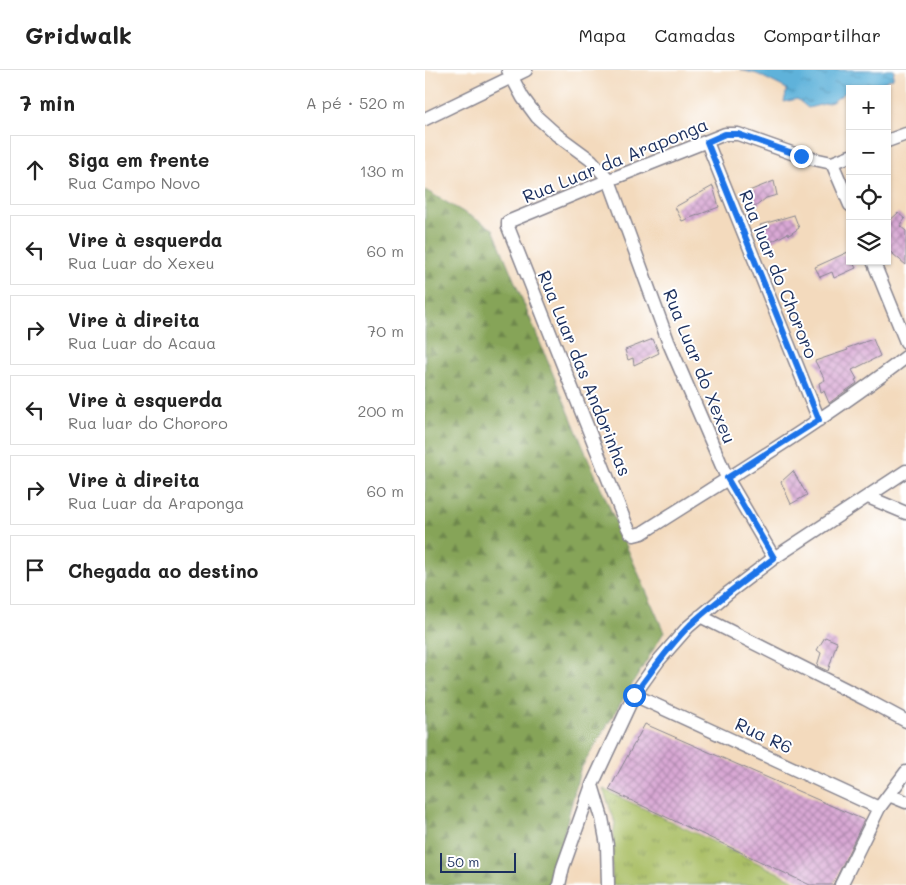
<!DOCTYPE html>
<html lang="pt">
<meta charset="utf-8">
<style>
body{margin:0;font-family:Mali,sans-serif;background:#f6f6f6;color:#222}
.controls{position:absolute;right:15px;top:15px;display:grid;overflow:hidden;border-radius:0px;box-shadow:0 1px 4px #0004}
.controls button{width:45px;height:45px;display:grid;place-items:center;padding:0;border:0;border-bottom:1px solid #e0e0e0;background:#fff;color:#222;font:25px sans-serif}
.scale{position:absolute;left:15px;bottom:12px;width:76px;box-sizing:border-box;padding-left:5px;border:2px solid #1b2f5e;border-top:0;font-size:14px;line-height:18px;white-space:nowrap;color:#1b2f5e;-webkit-text-stroke:4px #fff;paint-order:stroke}
.stop{position:absolute;width:15px;height:15px;margin:-11px;border:4px solid #1a73e8;border-radius:50%;background:#fff}
.stop.end{background:#1a73e8;border-color:#fff;box-shadow:0 1px 5px #0008}
.list{margin:0;padding:0;list-style:none}
h2{display:flex;justify-content:space-between;align-items:center;height:65px;margin:0;padding:0 20px;font-size:21px}
h2 small{font-size:16px;font-weight:400;color:#767676}
.list li{display:grid;grid-template-columns:32px 1fr auto;gap:15px;align-items:center;box-sizing:border-box;height:70px;margin:0 10px 10px;padding:0 10px;border:1px solid #e0e0e0;border-radius:0px}
.list b{display:block;font-size:19px;white-space:nowrap}
.list p{margin:0;font-size:16px;white-space:nowrap;color:#767676}
.list em{font-size:16px;font-style:normal;color:#767676}
.icon{flex:none;width:28px;height:28px;fill:none;stroke:currentColor;stroke-width:2;stroke-linecap:round;stroke-linejoin:round}
.map{position:relative;flex:none;width:481px;height:815px;overflow:hidden}
header{display:flex;align-items:center;gap:30px;box-sizing:border-box;height:70px;padding:0 25px;background:#fff;border-bottom:1px solid #e0e0e0}
header strong{font-size:24px}
nav{display:flex;gap:28px;margin-inline-start:auto;font-size:18px}
main{display:flex}
aside{flex:1;background:#fff}
.map>svg:first-child{display:block}
</style>
<header>
<strong>Gridwalk</strong>
<nav><a>Mapa</a><a>Camadas</a><a>Compartilhar</a></nav>
</header>
<main>
<aside>
<h2>7 min<small>A pé · 520 m</small></h2>
<ul class="list">
<li><svg class="icon" aria-label="ahead" viewBox="0 0 24 24"><path d="M12 20V5M6 11l6-6 6 6"/></svg><div><b>Siga em frente</b><p>Rua Campo Novo</p></div><em>130 m</em></li>
<li><svg class="icon" aria-label="left" viewBox="0 0 24 24"><path d="M17 20v-9H6M10 6l-5 5 5 5"/></svg><div><b>Vire à esquerda</b><p>Rua Luar do Xexeu</p></div><em>60 m</em></li>
<li><svg class="icon" aria-label="right" viewBox="0 0 24 24"><path d="M7 20v-9h11M14 6l5 5-5 5"/></svg><div><b>Vire à direita</b><p>Rua Luar do Acaua</p></div><em>70 m</em></li>
<li><svg class="icon" aria-label="left" viewBox="0 0 24 24"><path d="M17 20v-9H6M10 6l-5 5 5 5"/></svg><div><b>Vire à esquerda</b><p>Rua luar do Chororo</p></div><em>200 m</em></li>
<li><svg class="icon" aria-label="right" viewBox="0 0 24 24"><path d="M7 20v-9h11M14 6l5 5-5 5"/></svg><div><b>Vire à direita</b><p>Rua Luar da Araponga</p></div><em>60 m</em></li>
<li><svg class="icon" aria-label="arrive" viewBox="0 0 24 24"><path d="M6 21V4h12l-3 4 3 4H6"/></svg><div><b>Chegada ao destino</b></div></li>
</ul>
</aside>
<div class="map">
<svg width="481" height="815" viewBox="0 0 481 815">
<defs>
<pattern id="grass-tufts" width="24" height="20" patternUnits="userSpaceOnUse" patternTransform="scale(1.25)"><rect width="24" height="20" fill="#a8bd62"/><path d="M3 7l-1-3M5 7V3M7 7l1-3M15 17l-1-3M17 17v-4M19 17l1-3" fill="none" stroke="#889a54"/></pattern>
<pattern id="forest-firs" width="22" height="20" patternUnits="userSpaceOnUse" patternTransform="scale(1.25)"><rect width="22" height="20" fill="#86a458"/><path d="M5 1l3.5 6h-7zM16 11l3.5 6h-7z" fill="#6d864c"/></pattern>
<pattern id="water-ripples" width="26" height="14" patternUnits="userSpaceOnUse" patternTransform="scale(1.25)"><rect width="26" height="14" fill="#5eb2da"/><path d="M2 4q2-2 4 0t4 0M15 11q2-2 4 0t4 0" fill="none" stroke="#4d91b4"/></pattern>
<pattern id="building-cross-hatch" width="8" height="8" patternUnits="userSpaceOnUse" patternTransform="scale(1.25)"><rect width="8" height="8" fill="#d9a8d4"/><path d="M0 0l8 8M0 8l8-8" fill="none" stroke="#af89af"/></pattern>
</defs>
<rect width="100%" height="100%" fill="#fff"/>
<filter id="ink" filterUnits="userSpaceOnUse"><feTurbulence type="fractalNoise" baseFrequency=".02" numOctaves="2"/><feDisplacementMap in="SourceGraphic" scale="10" xChannelSelector="R" yChannelSelector="G"/><feConvolveMatrix kernelMatrix="1 2 1 2 8 2 1 2 1" color-interpolation-filters="sRGB"/></filter>
<filter id="wash" filterUnits="userSpaceOnUse"><feTurbulence type="fractalNoise" baseFrequency=".0096" numOctaves="4" result="noise"/><feDisplacementMap in="SourceGraphic" scale="20" xChannelSelector="R" yChannelSelector="G"/><feGaussianBlur stdDeviation="1.12" result="paint"/><feColorMatrix in="noise" values="0 0 0 0 0 0 0 0 0 0 0 0 0 0 0 0 0 1.4 0 .05"/><feComposite in="paint" operator="in"/></filter>
<g filter="url(#wash)">
<rect width="100%" height="100%" fill="#f3dabd"/>
<path fill="url(#grass-tufts)" stroke="#627660" d="M178,719L379,815H187V778L190,752Z"/>
<path fill="url(#forest-firs)" stroke="#506a5b" d="M0,120L68,159L159,379L239,562L155,700L126,815H0Z"/>
<path fill="url(#water-ripples)" stroke="#3c709c" d="M315,0H469L468,8L447,17L425,19L407,32L383,38L372,29L359,32L362,19L332,4Z"/>
<g id="blocks">
<path fill="url(#building-cross-hatch)" d="M349,111L352,125L341,128L329,138L324,121Z
M288,116L294,137L257,151L250,137Z
M473,143L480,149L475,156L481,161V195L462,179V153Z
M369,145L374,158L364,165L363,163L344,173L335,155Z
M423,182L425,191H427L431,198L409,208L407,202L395,207L390,197Z
M228,269L234,283L209,295L208,288L203,290L200,280Z
M448,269L455,286L427,300L432,309L430,310L432,313L404,333L399,321L396,322L394,313L400,310L390,291L423,280L422,278Z
M368,401L382,425L366,434L356,412Z
M400,567L412,572L403,601L392,596L396,583L392,580Z
M220,654L439,750L408,815H385L184,720Z"/>
</g>
</g>
<g filter="url(#ink)">
<use href="#blocks" fill-opacity="0" stroke="#87848e" stroke-width="1"/>
<g fill="none" stroke-linecap="round" stroke-linejoin="round">
<defs>
<path id="street" d="M83,0L98,28L112,47L132,65L166,90L184,110L243,271L302,408L349,488
M0,49L101,0
M462,71L481,64
M282,72L394,350
M425,86L407,93L375,86L313,64H300L184,110L85,151L83,152V157L201,454L205,462L209,465L217,463C306,406 397,352 481,287
M407,93L425,135
M448,191L481,272
M443,427L481,443
M275,546L440,629L481,651
M209,625L454,738
M167,715L177,748L182,775L183,815
M464,725L481,732
M134,815L138,797L167,715L209,625L234,590L263,557L303,523L349,488L481,401
M416,815L454,738L481,702"/>
</defs>
<use href="#street" stroke="#87848e" stroke-width="15"/>
<use href="#street" stroke="#fff" stroke-width="12"/>
</g>
</g>
<g fill="none" stroke-linecap="round" stroke-linejoin="round" filter="url(#ink)">
<path stroke="#1a73e8" stroke-width="6" d="M209,625C227,601 244,576 265,555C291,531 320,510 349,488L302,408L394,350L282,72L300,64H313L376,86"/>
</g>
<g text-anchor="middle" dominant-baseline="central" stroke-width="4" stroke-linejoin="round" paint-order="stroke">
<g font-size="18" fill="#1b2f5e" stroke="#fff">
<text transform="translate(190 90) rotate(-22)">Rua Luar da Araponga</text>
<text transform="translate(354 204) rotate(68)">Rua luar do Chororo</text>
<text transform="translate(275 296) rotate(68)">Rua Luar do Xexeu</text>
<text transform="translate(160 303) rotate(68)">Rua Luar das Andorinhas</text>
<text transform="translate(339 665) rotate(25)">Rua R6</text>
</g>
</g>
</svg>
<div class="controls">
<button>+</button>
<button>−</button>
<button><svg class="icon" aria-label="locate" viewBox="0 0 24 24"><circle cx="12" cy="12" r="6"/><path d="M12 2v4M12 18v4M2 12h4M18 12h4"/></svg></button>
<button><svg class="icon" aria-label="layers" viewBox="0 0 24 24"><path d="M12 4l9 5-9 5-9-5zM3 14l9 5 9-5"/></svg></button>
</div>
<div class="scale">50 m</div>
<div class="stop" style="left:209px;top:625px"></div>
<div class="stop end" style="left:376px;top:86px"></div>
</div>
</main>
